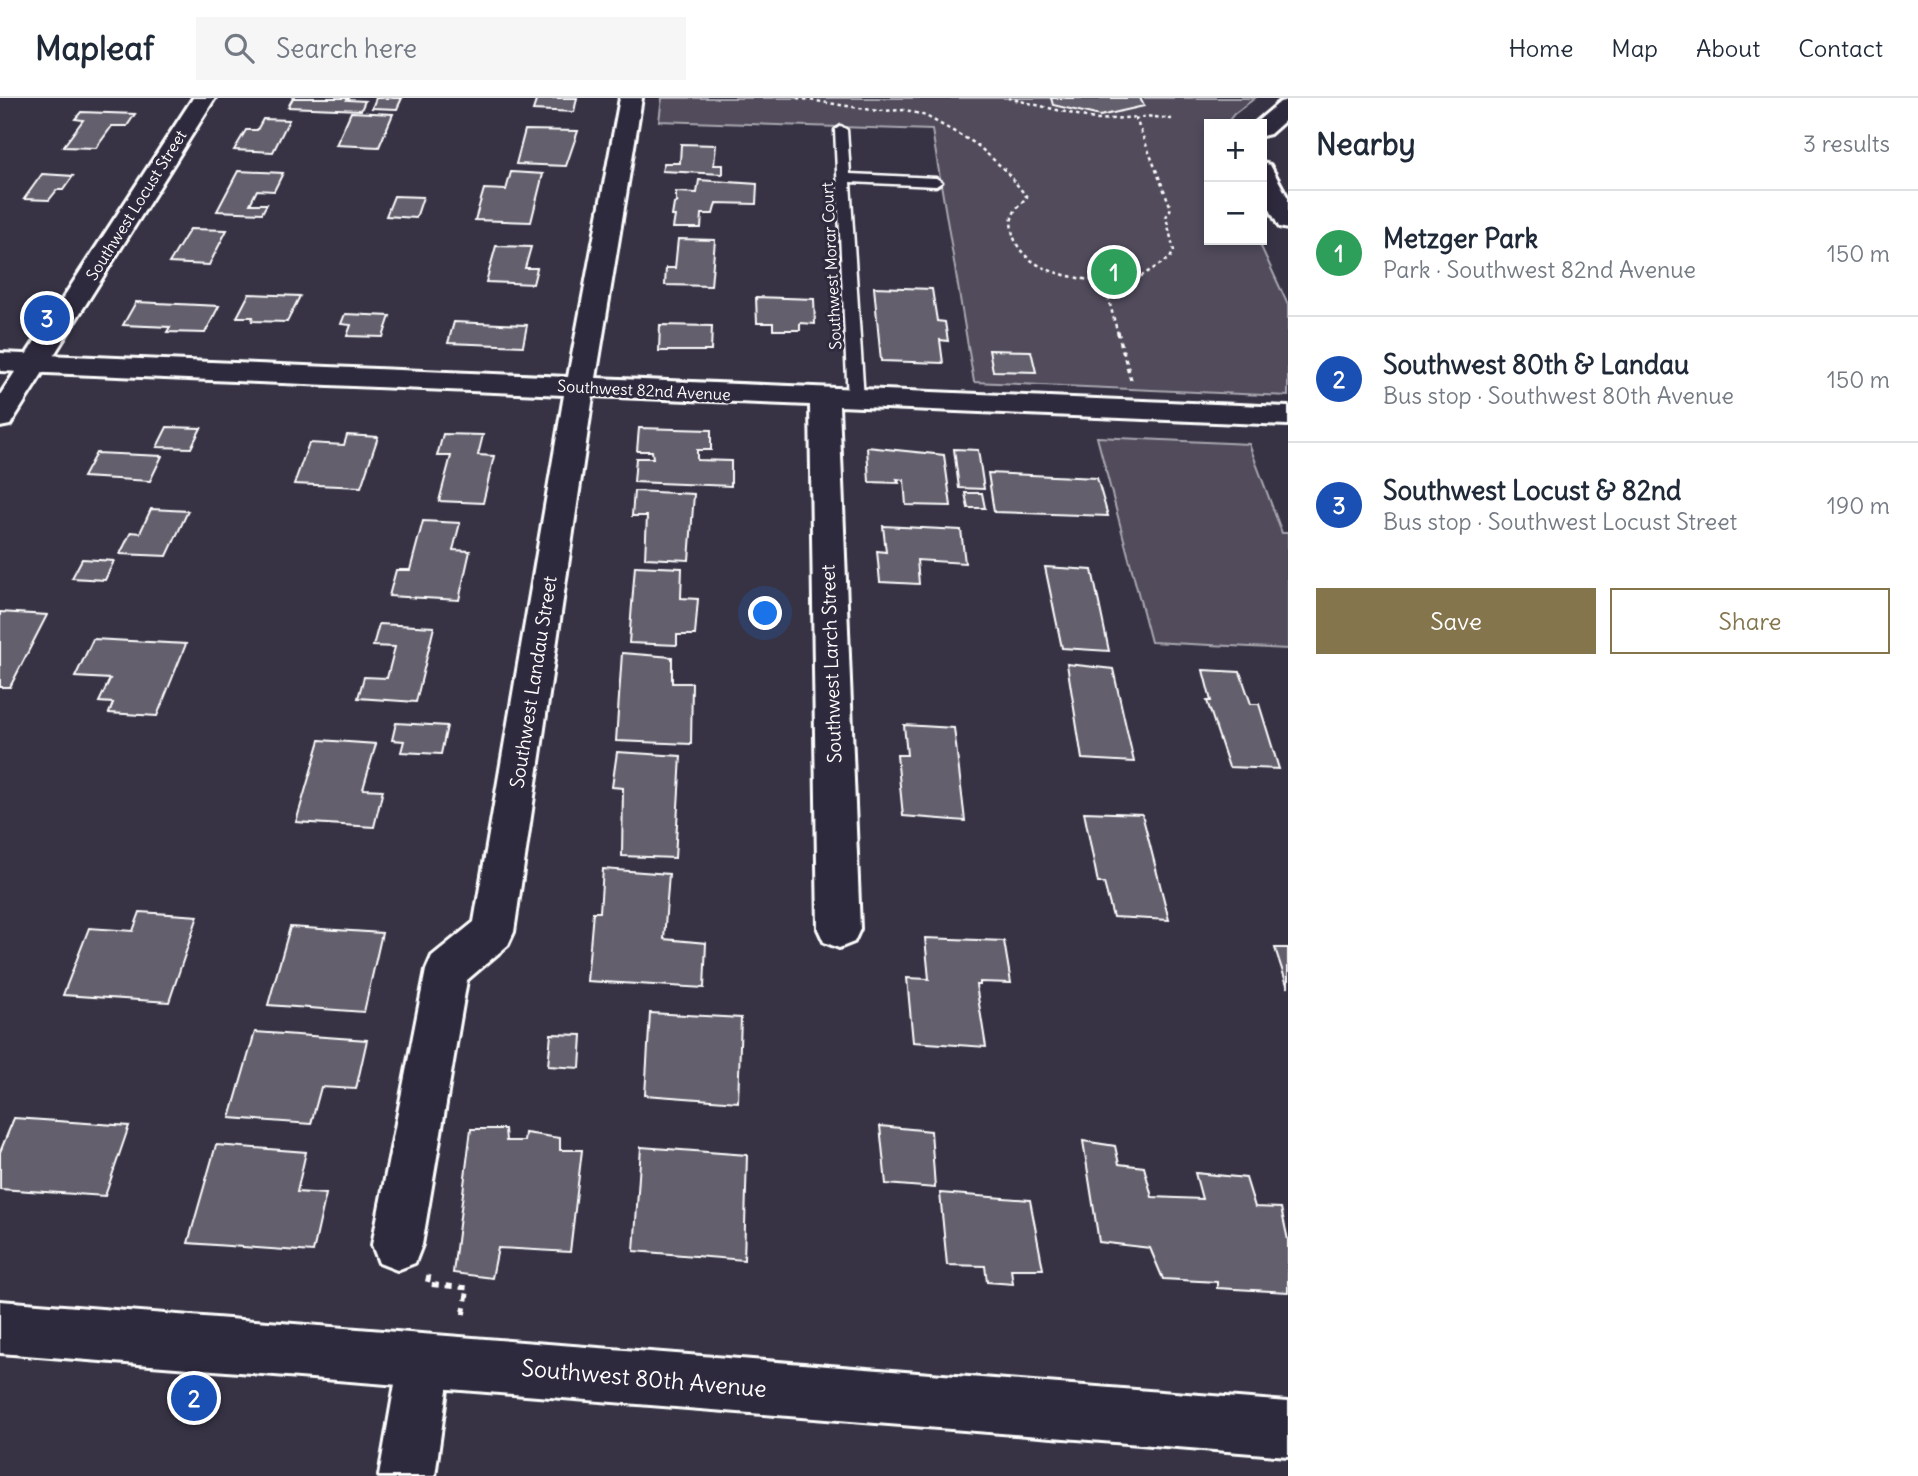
<!DOCTYPE html>
<meta charset="utf-8">
<style>
body{margin:0;font-family:Delius,sans-serif;background:#f6f6f7;color:#1f2937}
.controls{position:absolute;right:21px;top:21px;display:grid;overflow:hidden;border-radius:0px;box-shadow:0 4px 10px #0003}
.controls button{width:63px;height:63px;display:grid;place-items:center;padding:0;border:0;border-bottom:2px solid #e0e1e3;background:#fff;color:#1f2937;font:35px sans-serif}
.you{position:absolute;left:766px;top:516px;width:24px;height:24px;margin:-18px;border:5px solid #fff;border-radius:50%;background:#1a73e8;box-shadow:0 0 0 10px #1a73e833}
.badge{display:grid;place-items:center;width:46px;height:46px;border-radius:50%;background:#84754c;color:#fff;font-size:23px;font-weight:700}
.pin{position:absolute;translate:-50% -50%;border:4px solid #fff;box-shadow:0 2px 7px #0006}
.list{margin:0;padding:0;list-style:none}
h2{display:flex;justify-content:space-between;align-items:center;height:91px;margin:0;padding:0 28px;font-size:30px}
h2 small{font-size:23px;font-weight:400;color:#747a83}
.list li{display:grid;grid-template-columns:46px 1fr auto;gap:21px;align-items:center;box-sizing:border-box;height:126px;padding:0 28px;border-top:2px solid #e0e1e3}
.list b{display:block;font-size:26px;white-space:nowrap}
.list p{margin:0;font-size:23px;white-space:nowrap;color:#747a83}
.list em{font-size:23px;font-style:normal;color:#747a83}
.actions{display:flex;gap:14px;padding:21px 28px}
.actions a{flex:1;padding:16px 0;border:2px solid #84754c;border-radius:0px;text-align:center;font-size:24px;color:#84754c}
.actions .main{background:#84754c;color:#fff}
.icon{flex:none;width:38px;height:38px;fill:none;stroke:currentColor;stroke-width:2;stroke-linecap:round;stroke-linejoin:round}
.map{position:relative;flex:none;width:1288px;height:1378px;overflow:hidden}
header{display:flex;align-items:center;gap:42px;box-sizing:border-box;height:98px;padding:0 35px;background:#fff;border-bottom:2px solid #e0e1e3}
header strong{font-size:33px}
nav{display:flex;gap:38px;margin-inline-start:auto;font-size:24px}
.search{width:490px;height:63px;background:#f6f6f7;display:flex;align-items:center;gap:18px;box-sizing:border-box;padding:0 24px;border-radius:0px;color:#747a83;font-size:26px}
main{display:flex}
aside{flex:1;background:#fff}
.map>svg:first-child{display:block}
</style>
<header>
<strong>Mapleaf</strong>
<div class="search"><svg class="icon" aria-label="search" viewBox="0 0 24 24"><circle cx="10" cy="10" r="6"/><path d="M15 15l6 6"/></svg>Search here</div>
<nav><a>Home</a><a>Map</a><a>About</a><a>Contact</a></nav>
</header>
<main>
<div class="map">
<svg width="1288" height="1378" viewBox="0 0 1288 1378">
<rect width="100%" height="100%" fill="#373345"/>
<filter id="ink" filterUnits="userSpaceOnUse"><feTurbulence type="fractalNoise" baseFrequency=".0143" numOctaves="2"/><feDisplacementMap in="SourceGraphic" scale="14" xChannelSelector="R" yChannelSelector="G"/><feConvolveMatrix kernelMatrix="1 2 1 2 8 2 1 2 1" color-interpolation-filters="sRGB"/></filter>
<g filter="url(#ink)">
<path fill="#514c5c" stroke="#a8a6ae" stroke-width="2" d="M662,0H1255L1234,16L1226,26H1209V142H1258L1288,207V298L974,284L932,32L659,23Z
M1097,339L1249,346L1282,435H1288V551L1151,544Z"/>
<path fill="#635f6d" stroke="#fff" stroke-width="2" d="M293,0H349L347,2L365,3L361,12L288,9Z
M376,0H402L397,11L372,10Z
M537,0H577L574,14L533,12Z
M1051,0H1140L1144,8L1100,18L1053,7Z
M81,14L135,16L127,28H112L96,50L63,49L83,22L75,21Z
M351,14L393,16L379,49L336,47Z
M263,21L289,22L273,54L234,52L246,32H257Z
M525,32L578,33L566,68L516,66Z
M681,46L716,47L714,67H723V76L662,73L664,65H680Z
M238,73L283,75L274,93L257,92L250,106H267L262,115L217,113Z
M511,74L543,76L531,124L475,122L484,91L506,92Z
M42,76L73,78L63,92H57L49,102L24,101Z
M699,82L757,86L756,106L716,105L713,116H702L701,130H673L675,118H672L674,106L678,104H676V94L697,95Z
M394,98L423,99L416,120L386,118Z
M190,131L227,132L209,167L169,165Z
M678,141L715,142L711,188L665,187L666,170H675Z
M496,148L531,149L525,170H537L533,186L486,184Z
M874,189L932,191L937,223L945,224L948,243L940,242L943,265L881,263Z
M249,196L300,198L287,224L252,223L253,219H237Z
M756,199L814,201L815,226L800,225V232H773V225H757Z
M136,204L219,208L205,235L167,234L170,229L123,227Z
M345,216L390,218L383,239L347,238L351,227L341,226Z
M454,224L527,227L523,248L448,245Z
M660,227L712,228L711,253H659Z
M989,252L1031,253L1036,274L993,273Z
M167,329L201,330L191,350L157,349Z
M639,330L711,332V352H697V362L731,363V388L634,384L636,360H653L652,353H637Z
M443,336L483,337L478,357L494,358L483,405L439,403L451,358H437Z
M347,337L378,339L361,389L294,386L309,345L344,347Z
M867,349L944,357L951,408L906,407L904,382L897,381L899,385L869,384Z
M954,351L978,352L984,391L959,390Z
M96,355L162,358L150,383L83,379Z
M988,375L1097,380L1108,418L994,414Z
M634,393L694,396L689,462L645,460L647,418H632Z
M965,395H982L985,410H968Z
M151,411L188,413L167,458L120,456L131,434L140,435Z
M423,423L460,425L453,452L470,453L459,502L389,498L396,472H410Z
M883,428L961,432L965,465L917,462L919,486L880,484L877,453L886,454Z
M82,461L114,463L105,482L72,480Z
M635,468L682,470L681,500L698,501L695,537H677V547L629,545Z
M1045,469L1092,472L1109,553L1062,550Z
M0,514L47,517L10,589H0Z
M379,526L434,529L416,604L358,600L364,579L387,580L395,549L373,548Z
M93,541L186,546L157,618L109,615L113,605L99,604L110,581L75,579Z
M622,555L672,559V585H692L691,646L616,643Z
M1067,566L1113,571L1134,664L1082,661Z
M1203,572L1240,574L1251,606H1259L1279,671L1229,669L1207,603H1211Z
M396,625L447,628L441,656L401,654L404,643L392,642Z
M904,627L954,630L965,723L903,718L897,657H907Z
M320,642L376,646L363,691L383,692L374,729L296,724Z
M617,654L681,658L675,760L622,758L623,690L612,689Z
M1084,714L1142,716L1169,822L1113,819L1104,785H1098Z
M603,771L669,776L664,841L706,845L704,890L587,883L593,814H600Z
M140,814L198,818L169,904L63,897L89,830L133,833Z
M290,829L382,835L364,914L268,907Z
M925,840L1004,843L1011,885L980,884V887H976L986,949L913,944L907,880L929,881Z
M1275,850H1288V890Z
M650,915L741,920L738,1004L645,997Z
M255,934L367,942L356,991L321,989L311,1026L230,1020Z
M551,936L582,937L580,970L548,968Z
M14,1020L129,1028L105,1098L0,1091V1054Z
M880,1028L931,1033L935,1090L886,1086Z
M471,1031H505L506,1043H524L525,1035L560,1040V1052H582L570,1154L498,1150L492,1180L453,1175Z
M1083,1043L1115,1048L1119,1066L1144,1069L1152,1099L1202,1101L1195,1075L1246,1080L1255,1109L1281,1110L1288,1142V1194L1217,1190V1184L1163,1181L1150,1150L1099,1144Z
M216,1047L306,1054L297,1094L326,1096L313,1154L188,1145Z
M641,1049L747,1057L744,1162L634,1153Z
M940,1095L1030,1102L1043,1171H1011L1013,1186L987,1184L985,1168L947,1167Z"/>
<g fill="none" stroke-linecap="round" stroke-linejoin="round">
<defs>
<path id="service" d="M841,28L847,32L850,76L936,80L942,84L936,88L850,84L864,302L856,307L848,302L835,32Z"/>
<path id="minor" d="M620,0H642L596,280L1288,309V327L839,308L860,831L854,844L839,850L824,844L818,831L810,307L593,298L514,834L508,847L467,882L422,1147L415,1165L397,1172L379,1165L372,1147L426,872L432,858L474,824L564,297L0,273V255L568,279Z
M1288,2V20L1270,36L1262,38V26H1254L1280,4Z
M1262,65L1270,67L1288,100V131L1279,129L1262,96Z
M425,1237L444,1244L451,1263L435,1378H379L399,1263L406,1244Z"/>
<path id="tertiary" d="M193,0H215L10,327L0,329V297Z
M0,1203L1288,1304V1358L0,1255Z"/>
</defs>
<use href="#service" stroke="#fff" stroke-width="5"/>
<use href="#minor" stroke="#fff" stroke-width="6"/>
<use href="#tertiary" stroke="#fff" stroke-width="6"/>
<path stroke="#fff" stroke-width="2.5" stroke-dasharray="3.5 3.5" stroke-linecap="butt" d="M797,0L878,13L906,12L926,18L976,46L1005,72L1027,99C1017,109 1009,117 1012,132C1020,178 1085,181 1120,186
M1008,0L1098,22L1138,19
M1118,236L1108,199L1170,160L1174,153L1166,119L1171,110L1136,21L1146,18L1172,21"/>
<path stroke="#fff" stroke-width="3.5" stroke-dasharray="4.5 4.5" stroke-linecap="butt" d="M1118,234L1131,282"/>
<path stroke="#fff" stroke-width="5" stroke-dasharray="7 7" stroke-linecap="butt" d="M429,1177L427,1186L468,1190L463,1218"/>
<use href="#service" fill="#2f2a3d" fill-rule="evenodd"/>
<use href="#minor" fill="#2f2a3d" fill-rule="evenodd"/>
<use href="#tertiary" fill="#2f2a3d" fill-rule="evenodd"/>
</g>
</g>
<g text-anchor="middle" dominant-baseline="central" stroke-width="6" stroke-linejoin="round" paint-order="stroke">
<g font-size="16" fill="#fff" stroke="#2f2a3d">
<text transform="translate(136 107) rotate(-58)">Southwest Locust Street</text>
<text transform="translate(831 168) rotate(-93)">Southwest Morar Court</text>
<text transform="translate(644 292) rotate(3)">Southwest 82nd Avenue</text>
</g>
<g font-size="19" fill="#fff" stroke="#2f2a3d">
<text transform="translate(831 566) rotate(-92)">Southwest Larch Street</text>
<text transform="translate(533 584) rotate(-81)">Southwest Landau Street</text>
</g>
<g font-size="23" fill="#fff" stroke="#2f2a3d">
<text transform="translate(644 1280) rotate(5)">Southwest 80th Avenue</text>
</g>
</g>
</svg>
<div class="controls">
<button>+</button>
<button>−</button>
</div>
<div class="you"></div>
<div class="pin badge" style="left:1114px;top:174px;background:#2e9e5b">1</div>
<div class="pin badge" style="left:194px;top:1300px;background:#1a4fb4">2</div>
<div class="pin badge" style="left:47px;top:220px;background:#1a4fb4">3</div>
</div>
<aside>
<h2>Nearby<small>3 results</small></h2>
<ul class="list">
<li><span class="badge" style="background:#2e9e5b">1</span><div><b>Metzger Park</b><p>Park · Southwest 82nd Avenue</p></div><em>150 m</em></li>
<li><span class="badge" style="background:#1a4fb4">2</span><div><b>Southwest 80th &amp; Landau</b><p>Bus stop · Southwest 80th Avenue</p></div><em>150 m</em></li>
<li><span class="badge" style="background:#1a4fb4">3</span><div><b>Southwest Locust &amp; 82nd</b><p>Bus stop · Southwest Locust Street</p></div><em>190 m</em></li>
</ul>
<div class="actions"><a class="main">Save</a><a>Share</a></div>
</aside>
</main>
